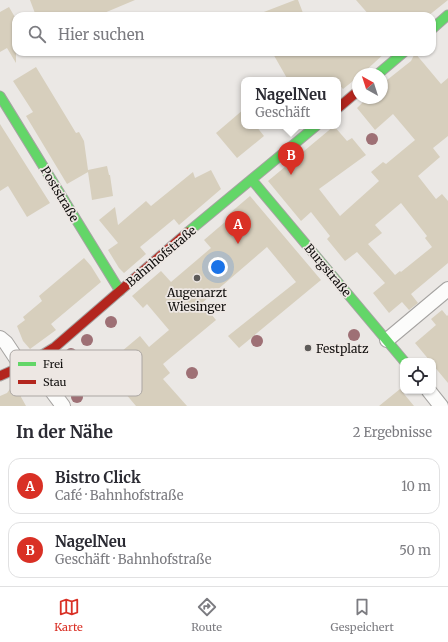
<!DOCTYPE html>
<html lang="de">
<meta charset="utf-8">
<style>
body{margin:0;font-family:Merriweather,serif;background:#f2f2f3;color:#2b2b33}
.controls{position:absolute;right:12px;bottom:12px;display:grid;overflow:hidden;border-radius:8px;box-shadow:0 1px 3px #0004}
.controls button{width:36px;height:36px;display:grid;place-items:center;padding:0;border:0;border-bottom:1px solid #e1e1e2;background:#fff;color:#2b2b33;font:20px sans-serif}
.compass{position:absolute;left:352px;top:68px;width:36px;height:36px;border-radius:50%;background:#fff;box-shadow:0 1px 3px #0004;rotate:321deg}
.you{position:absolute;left:218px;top:267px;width:14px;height:14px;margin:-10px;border:3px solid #fff;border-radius:50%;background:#1a73e8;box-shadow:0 0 0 6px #1a73e833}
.badge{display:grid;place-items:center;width:26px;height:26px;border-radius:50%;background:#d93025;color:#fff;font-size:13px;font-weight:700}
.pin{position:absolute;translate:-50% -33px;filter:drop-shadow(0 1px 2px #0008)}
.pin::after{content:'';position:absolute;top:21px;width:14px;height:12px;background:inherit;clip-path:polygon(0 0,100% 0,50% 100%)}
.popup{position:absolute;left:241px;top:77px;width:100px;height:52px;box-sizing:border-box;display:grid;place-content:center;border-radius:8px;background:#fff;filter:drop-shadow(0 1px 3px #0005);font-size:13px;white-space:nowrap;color:#7c7c81}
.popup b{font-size:15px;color:#2b2b33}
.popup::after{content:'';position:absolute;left:50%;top:100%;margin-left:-8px;border:8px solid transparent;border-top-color:#fff}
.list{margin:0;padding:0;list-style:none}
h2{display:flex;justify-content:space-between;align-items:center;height:52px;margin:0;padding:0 16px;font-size:17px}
h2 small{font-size:13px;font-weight:400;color:#7c7c81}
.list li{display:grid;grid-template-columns:26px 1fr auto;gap:12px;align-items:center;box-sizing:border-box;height:56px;margin:0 8px 8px;padding:0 8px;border:1px solid #e1e1e2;border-radius:12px}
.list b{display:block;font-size:15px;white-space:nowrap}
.list p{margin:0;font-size:13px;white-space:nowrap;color:#7c7c81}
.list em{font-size:13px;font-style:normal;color:#7c7c81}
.icon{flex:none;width:22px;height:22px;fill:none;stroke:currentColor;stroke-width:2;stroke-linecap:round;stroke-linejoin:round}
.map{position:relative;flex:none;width:448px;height:406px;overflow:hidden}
.search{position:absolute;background:#fff;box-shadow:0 1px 3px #0004;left:12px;right:12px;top:12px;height:44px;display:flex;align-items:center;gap:10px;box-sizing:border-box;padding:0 14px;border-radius:12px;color:#7c7c81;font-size:15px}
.sheet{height:180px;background:#fff}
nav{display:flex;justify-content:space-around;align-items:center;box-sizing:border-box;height:56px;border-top:1px solid #e1e1e2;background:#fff;font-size:11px;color:#7c7c81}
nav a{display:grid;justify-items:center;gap:2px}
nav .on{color:#d93025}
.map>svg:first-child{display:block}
</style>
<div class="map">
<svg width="448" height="406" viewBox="0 0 448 406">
<rect width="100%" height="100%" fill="#ebe8e5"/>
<path fill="#d7cfbd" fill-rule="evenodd" d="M30,0H135L97,16H36Z
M295,0H298L303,13L295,16H256V15Z
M356,0H448L428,16H370Z
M9,7L16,19V63L7,48L0,52V12Z
M272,52H386L362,74H358V77L343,89L338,83V80H288Z
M415,53L441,84L448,78V136L433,148L440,157L418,176L436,199L442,194L448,201V263L411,294L418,303L409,310L402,302L389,313L373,293L385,283L357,252L345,261L327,239L330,236L311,212L301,221L268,181L334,126L347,141L352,138L366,155L319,189L340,216L379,181L371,172L383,162L386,164L415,140L393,114L375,130L357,108L367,98H382V84L411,61ZM401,203L427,236L425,238L432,247L401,272L400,271L395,275L368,244L382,233L375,225Z
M36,67L76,133L79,132L84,141L88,170L107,166L109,175H110L113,196L92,200L88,172L67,184L26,116L33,112L13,81Z
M244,109V126H256L264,136L237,158L216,133Z
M0,124L50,203L27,217L8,186L0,191Z
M211,170L221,189L179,225L174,219L140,247L146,254L124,273L119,268L108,250L118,243L99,220L115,207L118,225L146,201L151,206L193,172L195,178Z
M250,196L321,280L239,348L228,336L296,282L267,247L202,303L216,320L163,364L170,373L163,379L187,406H136L103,367L140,336L149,347L169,330L147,304L143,308L132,296L161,271L171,282L211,248L204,240L232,216L230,213Z
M84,258L91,266L101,282L51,324L56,330L30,349L23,341L17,326L25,320L23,317L42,301L39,296Z
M442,310L447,316L448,315V383L433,365V361H430L415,343L436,325L431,319Z
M17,386L21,393V397L26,406H0V396L7,393L10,389Z
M400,389L414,406H379Z"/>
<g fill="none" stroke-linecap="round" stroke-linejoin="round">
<defs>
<path id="street" d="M0,338L6,343L22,367
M387,340L448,289
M31,363L63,406
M429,391L441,406"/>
<path id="fast" d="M432,29L448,15
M378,74L404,52
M0,96L120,291
M252,180L404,361
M188,232L316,126"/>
<path id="jam" d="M338,108L358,91
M0,376L29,363L55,347L188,232"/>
</defs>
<use href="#street" stroke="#a5a3a1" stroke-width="16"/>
<use href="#fast" stroke="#a5a3a1" stroke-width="11"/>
<use href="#jam" stroke="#a5a3a1" stroke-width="11"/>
<use href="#street" stroke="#fcfcfb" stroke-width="14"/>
<use href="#fast" stroke="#63d668" stroke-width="9"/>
<use href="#jam" stroke="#b3261e" stroke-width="9"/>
</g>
<g fill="#9e7075">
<circle cx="372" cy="139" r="6"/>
<circle cx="111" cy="322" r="6"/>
<circle cx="354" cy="335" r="6"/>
<circle cx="87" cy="340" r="6"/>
<circle cx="257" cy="341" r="6"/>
<circle cx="71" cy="354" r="6"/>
<circle cx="59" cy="366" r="6"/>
<circle cx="192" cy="373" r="6"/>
<circle cx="19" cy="380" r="6"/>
<circle cx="68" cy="382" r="6"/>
<circle cx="77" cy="397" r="6"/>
</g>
<g fill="#5d5b59" stroke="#ede7e3" stroke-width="1.5">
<circle cx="197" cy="278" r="4"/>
<circle cx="308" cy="348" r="4"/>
</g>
<g text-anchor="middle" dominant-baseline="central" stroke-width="3.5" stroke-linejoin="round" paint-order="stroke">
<g font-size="12" fill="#110f0e" stroke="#ede7e3">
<text transform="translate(60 194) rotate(59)">Poststraße</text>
<text transform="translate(161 256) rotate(-40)">Bahnhofstraße</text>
<text transform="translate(328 270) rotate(50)">Burgstraße</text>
</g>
<g font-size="12" fill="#110f0e" stroke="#ede7e3">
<text x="197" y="292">Augenarzt<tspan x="197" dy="14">Wiesinger</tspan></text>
<text x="316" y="348" text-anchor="start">Festplatz</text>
</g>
</g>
<rect x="10" y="350" width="132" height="46" rx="6" fill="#ede7e3" stroke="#aba6a3" stroke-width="1"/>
<rect x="18" y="362" width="18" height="4" fill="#63d668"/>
<rect x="18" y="380" width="18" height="4" fill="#b3261e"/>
<g font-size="11" fill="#110f0e">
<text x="43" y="368">Frei</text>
<text x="43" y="386">Stau</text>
</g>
</svg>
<div class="controls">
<button><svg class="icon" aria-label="locate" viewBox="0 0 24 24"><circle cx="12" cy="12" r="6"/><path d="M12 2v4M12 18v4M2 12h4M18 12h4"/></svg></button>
</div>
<svg class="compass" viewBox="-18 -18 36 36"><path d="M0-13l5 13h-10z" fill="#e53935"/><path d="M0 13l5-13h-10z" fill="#7c7c81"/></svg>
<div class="you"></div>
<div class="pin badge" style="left:238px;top:244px">A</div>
<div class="pin badge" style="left:291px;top:175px">B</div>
<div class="popup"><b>NagelNeu</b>Geschäft</div>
<div class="search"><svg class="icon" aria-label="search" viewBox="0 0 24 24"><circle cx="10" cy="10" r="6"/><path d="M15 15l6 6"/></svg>Hier suchen</div>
</div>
<section class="sheet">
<h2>In der Nähe<small>2 Ergebnisse</small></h2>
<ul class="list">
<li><span class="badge">A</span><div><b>Bistro Click</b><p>Café · Bahnhofstraße</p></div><em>10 m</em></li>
<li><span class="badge">B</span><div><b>NagelNeu</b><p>Geschäft · Bahnhofstraße</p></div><em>50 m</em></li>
</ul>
</section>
<nav>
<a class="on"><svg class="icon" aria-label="map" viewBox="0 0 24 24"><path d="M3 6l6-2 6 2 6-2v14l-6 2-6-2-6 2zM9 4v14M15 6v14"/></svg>Karte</a>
<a><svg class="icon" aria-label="directions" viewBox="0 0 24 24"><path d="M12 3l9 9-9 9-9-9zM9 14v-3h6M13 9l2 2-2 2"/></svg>Route</a>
<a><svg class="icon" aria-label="saved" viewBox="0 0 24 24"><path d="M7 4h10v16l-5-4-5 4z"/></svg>Gespeichert</a>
</nav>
